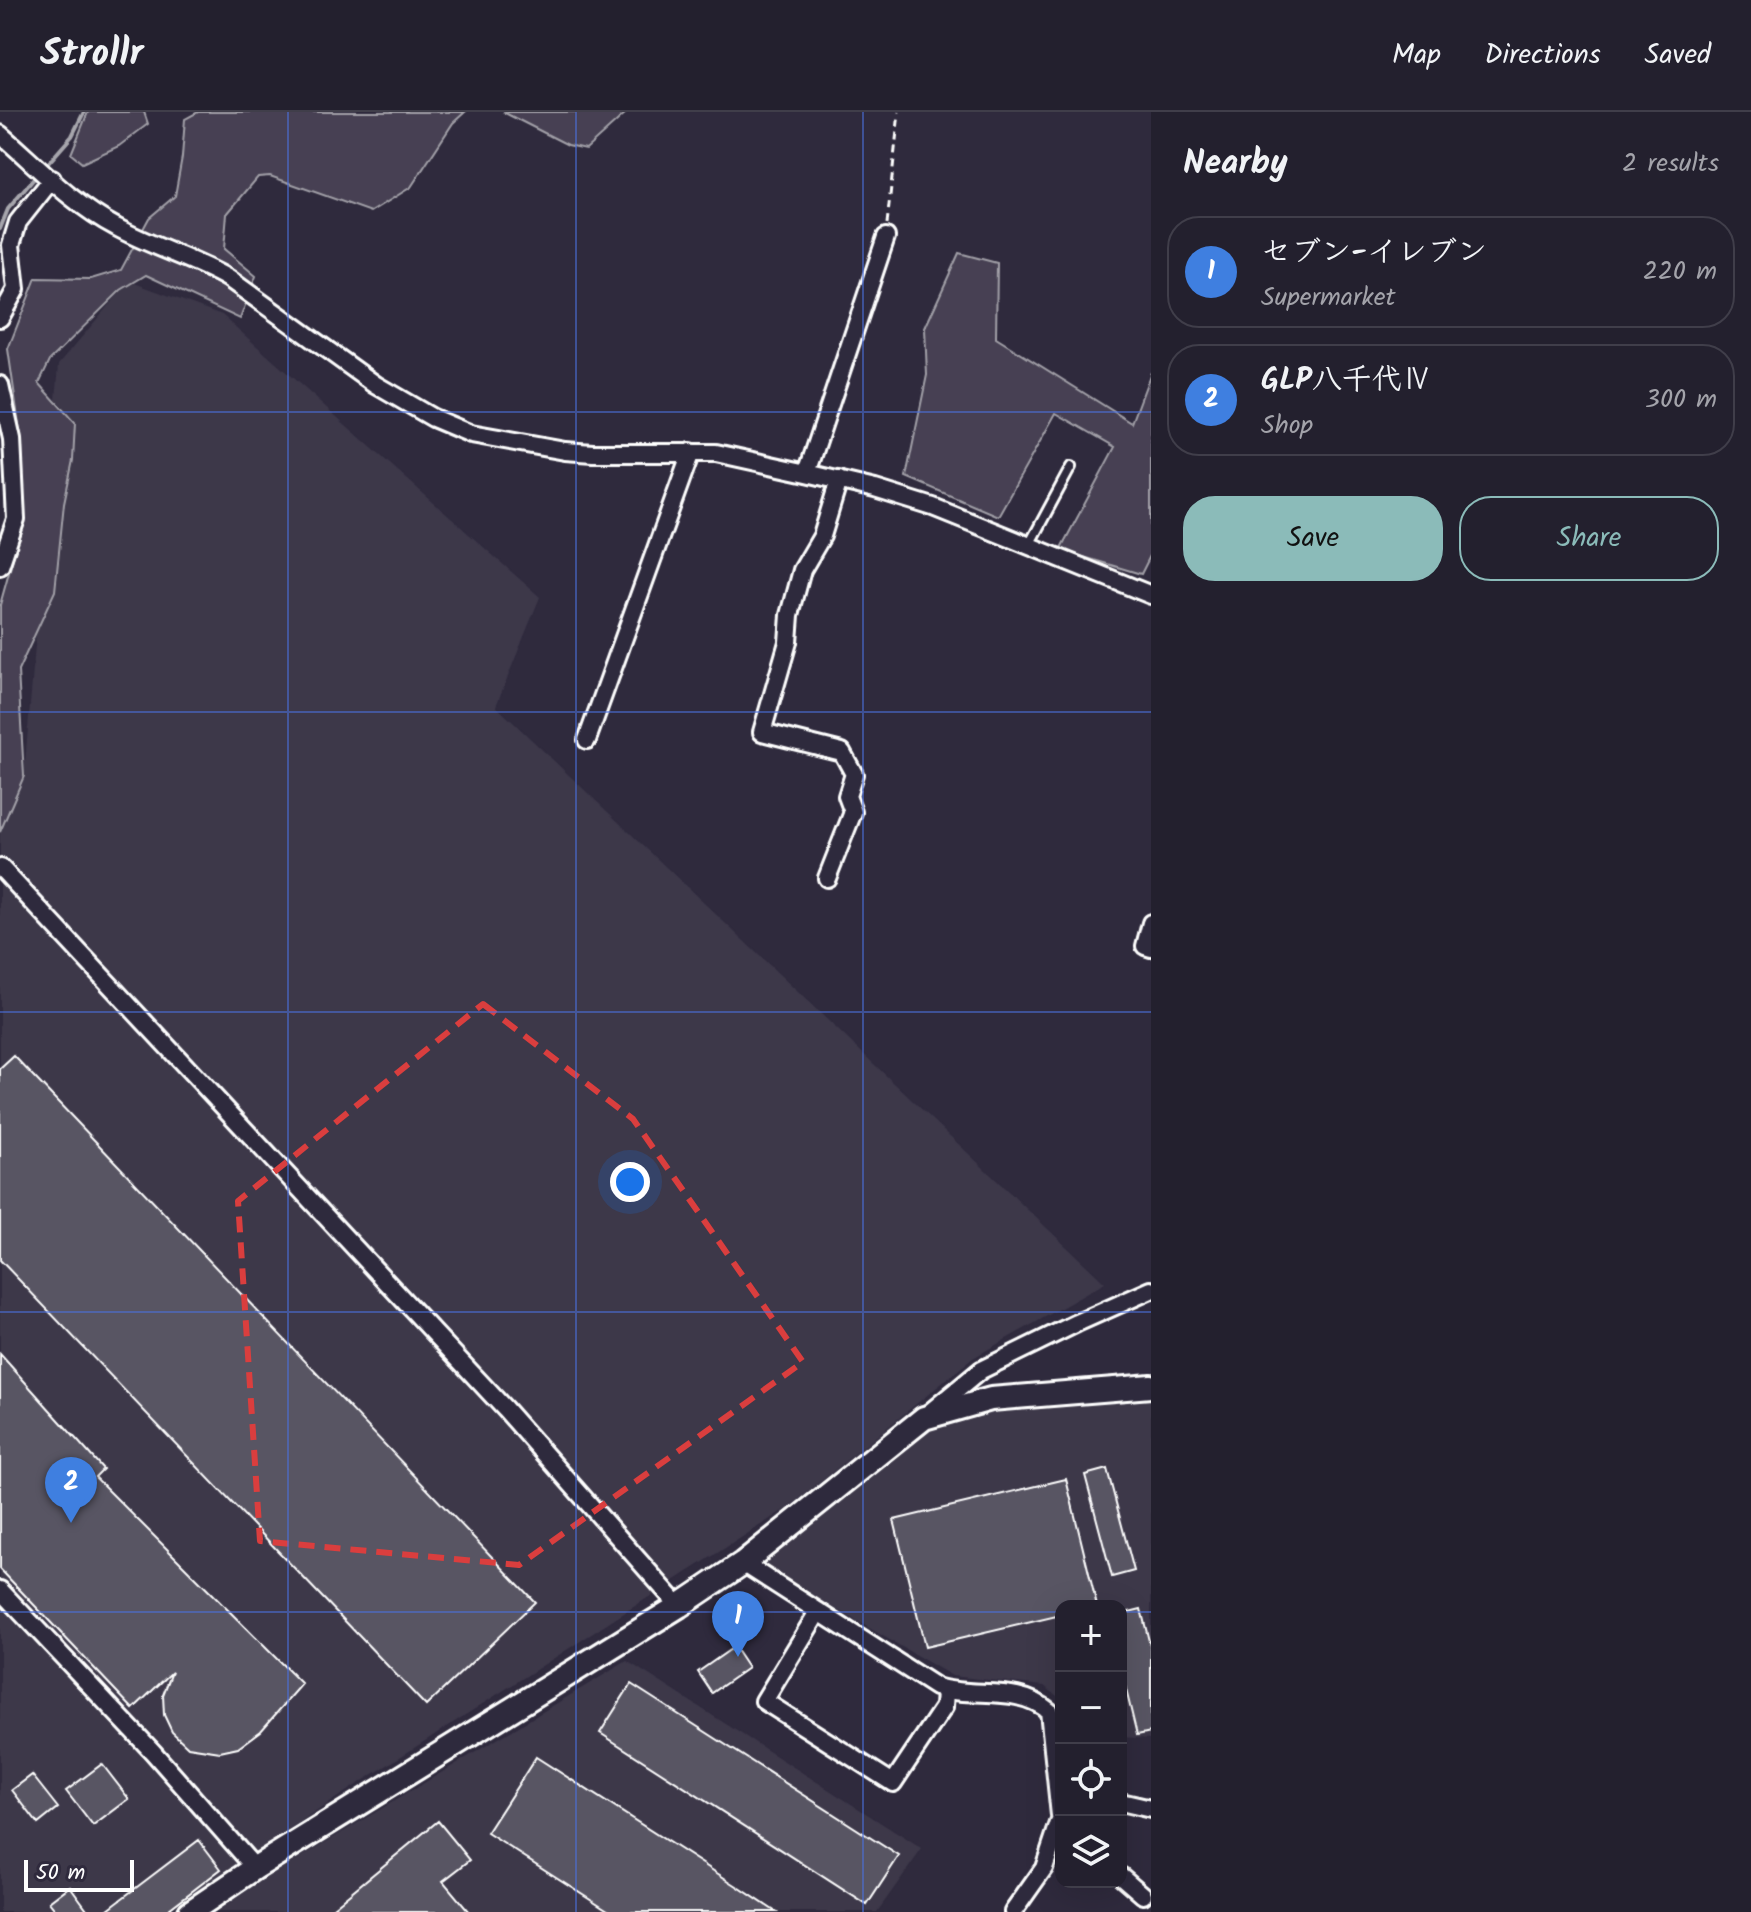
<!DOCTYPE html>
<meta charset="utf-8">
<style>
body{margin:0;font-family:Kalam,"Klee One",sans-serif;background:#2b2836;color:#f1f3f6}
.controls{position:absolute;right:24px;bottom:24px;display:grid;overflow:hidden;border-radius:16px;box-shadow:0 8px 32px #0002}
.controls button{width:72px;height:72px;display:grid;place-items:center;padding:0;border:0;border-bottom:2px solid #403e4a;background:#23202e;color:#f1f3f6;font:40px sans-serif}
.scale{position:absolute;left:24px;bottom:20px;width:110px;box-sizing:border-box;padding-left:8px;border:4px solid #fff;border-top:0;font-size:22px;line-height:28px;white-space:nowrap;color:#fff;-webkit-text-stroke:6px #2f2a3d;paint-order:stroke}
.you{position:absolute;left:630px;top:1070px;width:28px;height:28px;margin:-20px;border:6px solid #fff;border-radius:50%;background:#1a73e8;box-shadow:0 0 0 12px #1a73e833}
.badge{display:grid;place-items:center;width:52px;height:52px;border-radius:50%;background:#8bbbb9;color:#fff;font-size:26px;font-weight:700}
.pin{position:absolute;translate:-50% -66px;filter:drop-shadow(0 2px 4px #0008)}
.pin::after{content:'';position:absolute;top:42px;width:28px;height:24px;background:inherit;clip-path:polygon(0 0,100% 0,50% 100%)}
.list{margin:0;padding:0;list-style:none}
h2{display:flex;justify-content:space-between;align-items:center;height:104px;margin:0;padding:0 32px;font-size:34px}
h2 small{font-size:26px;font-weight:400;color:#a3a3aa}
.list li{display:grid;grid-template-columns:52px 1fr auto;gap:24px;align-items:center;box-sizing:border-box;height:112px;margin:0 16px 16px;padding:0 16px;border:2px solid #403e4a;border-radius:32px}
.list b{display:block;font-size:30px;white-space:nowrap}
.list p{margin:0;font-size:26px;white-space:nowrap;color:#a3a3aa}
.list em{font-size:26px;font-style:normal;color:#a3a3aa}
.actions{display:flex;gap:16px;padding:24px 32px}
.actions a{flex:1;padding:18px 0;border:2px solid #8bbbb9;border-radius:32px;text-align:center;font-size:28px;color:#8bbbb9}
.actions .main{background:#8bbbb9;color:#111}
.icon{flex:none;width:44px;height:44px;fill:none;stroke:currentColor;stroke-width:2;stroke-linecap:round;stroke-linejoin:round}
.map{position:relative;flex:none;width:1151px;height:1800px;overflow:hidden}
header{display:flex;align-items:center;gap:48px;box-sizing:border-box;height:112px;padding:0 40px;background:#23202e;border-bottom:2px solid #403e4a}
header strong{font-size:38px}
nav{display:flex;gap:44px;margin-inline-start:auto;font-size:28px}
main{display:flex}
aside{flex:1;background:#23202e}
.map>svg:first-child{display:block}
</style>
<header>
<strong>Strollr</strong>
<nav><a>Map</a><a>Directions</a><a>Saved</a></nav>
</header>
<main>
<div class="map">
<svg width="1151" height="1800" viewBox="0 0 1151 1800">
<rect width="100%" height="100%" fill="#2f2a3d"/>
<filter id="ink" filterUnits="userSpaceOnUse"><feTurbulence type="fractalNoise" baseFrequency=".0125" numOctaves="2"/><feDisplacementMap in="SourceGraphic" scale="16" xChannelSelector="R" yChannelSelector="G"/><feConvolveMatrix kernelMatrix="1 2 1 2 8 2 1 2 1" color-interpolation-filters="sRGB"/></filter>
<g filter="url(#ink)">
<path fill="#3c3749" d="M129,169L222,203L540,485L496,594L1105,1171L973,1246L792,1393L341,1683L167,1800H0V703L24,663L59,252Z
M1151,1282V1627L1121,1625V1494H1061V1587L1044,1574L952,1564L760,1453L930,1317L1001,1296Z
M627,1549L922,1737L877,1800H216L261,1769Z"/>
<path fill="#464152" stroke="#a2a0a8" stroke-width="2" d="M88,0H144L148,12L119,34L82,51L71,42Z
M198,0H465L453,11L411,75L371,100L270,64L258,65L227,102L224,137L256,164L240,207L146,163L121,178L50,248L39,271L75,311L73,348L64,391L55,479L18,559L24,664L0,720V493L22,414V333L8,237L36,166L91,167L121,158L149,106L175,84L182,45L185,7Z
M503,0H627L586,37L568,33Z
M959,141L997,151L996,226L1132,311L1151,260V442L1141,462L1060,438L1115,335L1056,301L998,404L906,365L927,263L925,216Z"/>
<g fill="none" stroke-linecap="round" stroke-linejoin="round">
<path stroke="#a7a6ad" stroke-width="4" d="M43,57L72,24L84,0
M0,117L8,97L37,63"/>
</g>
<path fill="#595564" stroke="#fff" stroke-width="2" d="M14,944L535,1490L426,1594L0,1148V957Z
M0,1242L103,1357L95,1365L302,1572L261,1619L238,1636L220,1640L188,1635L172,1620L164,1603L163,1583L172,1560L133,1597L0,1457Z
M1107,1357L1134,1459L1112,1465L1085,1363Z
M1066,1367L1097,1494H1061V1503L925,1535L894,1408Z
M1141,1497L1151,1537V1620L1137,1623L1121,1557V1502Z
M734,1535L748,1556L712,1581L698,1560Z
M631,1572L899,1744L867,1793L600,1621Z
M536,1645L737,1774L776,1800H611L487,1721Z
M102,1652L129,1687L93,1714L66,1679Z
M32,1663L58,1696L38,1712L12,1678Z
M438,1709L470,1748L443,1769L469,1800H327Z
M199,1728L221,1757L165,1800H111L108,1797Z
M70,1774L89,1800H57L49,1790Z"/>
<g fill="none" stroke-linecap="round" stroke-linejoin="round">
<defs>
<path id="lane" d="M1029,433L1071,355"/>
<path id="street" d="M0,22C37,54 72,92 116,115C152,135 193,146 229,167L376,273L433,306L471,322L565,339L593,341H716L807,361L875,377L933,395L1151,483
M0,206L16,177L11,133L18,110L52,67
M0,273L12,327L16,407L0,454
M807,361L886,125
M587,628L691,340
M1,756L505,1297L679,1494
M827,766L853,700L847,684L854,662L842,640L762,620L788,530L790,503L802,458L822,424L839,368
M1151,811L1145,834L1151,836
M928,1302L981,1258L1077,1211L1151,1178
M743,1451L936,1575C974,1587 1017,1572 1049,1599L1061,1713
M0,1478L153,1640L255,1756
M818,1500L764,1589L893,1671L944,1595L945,1578
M1125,1691L1151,1697
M1121,1764L1143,1783
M1013,1800L1044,1756L1059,1711"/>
<path id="secondary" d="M190,1800L255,1756L679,1494L743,1451L924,1306L991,1287L1151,1274"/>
</defs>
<use href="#lane" stroke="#fff" stroke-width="14"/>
<use href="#street" stroke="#fff" stroke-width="22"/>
<use href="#secondary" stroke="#fff" stroke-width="28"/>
<path stroke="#fff" stroke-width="3" stroke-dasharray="8 6" stroke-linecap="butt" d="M887,112L899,0"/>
<use href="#lane" stroke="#2f2a3d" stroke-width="8"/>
<use href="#street" stroke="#2f2a3d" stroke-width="16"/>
<use href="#secondary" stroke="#2f2a3d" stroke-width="22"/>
</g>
</g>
<path fill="none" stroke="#da3e3e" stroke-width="6" stroke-dasharray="16 10" stroke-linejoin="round" d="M483,892L633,1007L803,1250L519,1453L260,1429L238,1089Z"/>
<path fill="none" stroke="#4a71e0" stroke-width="2" stroke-opacity="0.55" d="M288,0V1800M576,0V1800M863,0V1800M0,300H1151M0,600H1151M0,900H1151M0,1200H1151M0,1500H1061M1121,1500H1151"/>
</svg>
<div class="controls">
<button>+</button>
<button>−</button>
<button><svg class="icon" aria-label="locate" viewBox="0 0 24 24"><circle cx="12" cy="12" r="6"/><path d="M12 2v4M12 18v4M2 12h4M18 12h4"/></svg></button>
<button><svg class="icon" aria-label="layers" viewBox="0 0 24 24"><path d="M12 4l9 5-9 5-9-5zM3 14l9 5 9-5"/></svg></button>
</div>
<div class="scale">50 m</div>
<div class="you"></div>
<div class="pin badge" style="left:738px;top:1545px;background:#3f7fe0">1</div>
<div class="pin badge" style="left:71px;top:1411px;background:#3f7fe0">2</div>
</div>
<aside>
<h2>Nearby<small>2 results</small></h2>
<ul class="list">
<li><span class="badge" style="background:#3f7fe0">1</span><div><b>セブン-イレブン</b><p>Supermarket</p></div><em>220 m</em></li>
<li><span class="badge" style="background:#3f7fe0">2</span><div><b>GLP八千代Ⅳ</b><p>Shop</p></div><em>300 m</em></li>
</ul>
<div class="actions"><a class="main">Save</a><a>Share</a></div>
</aside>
</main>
